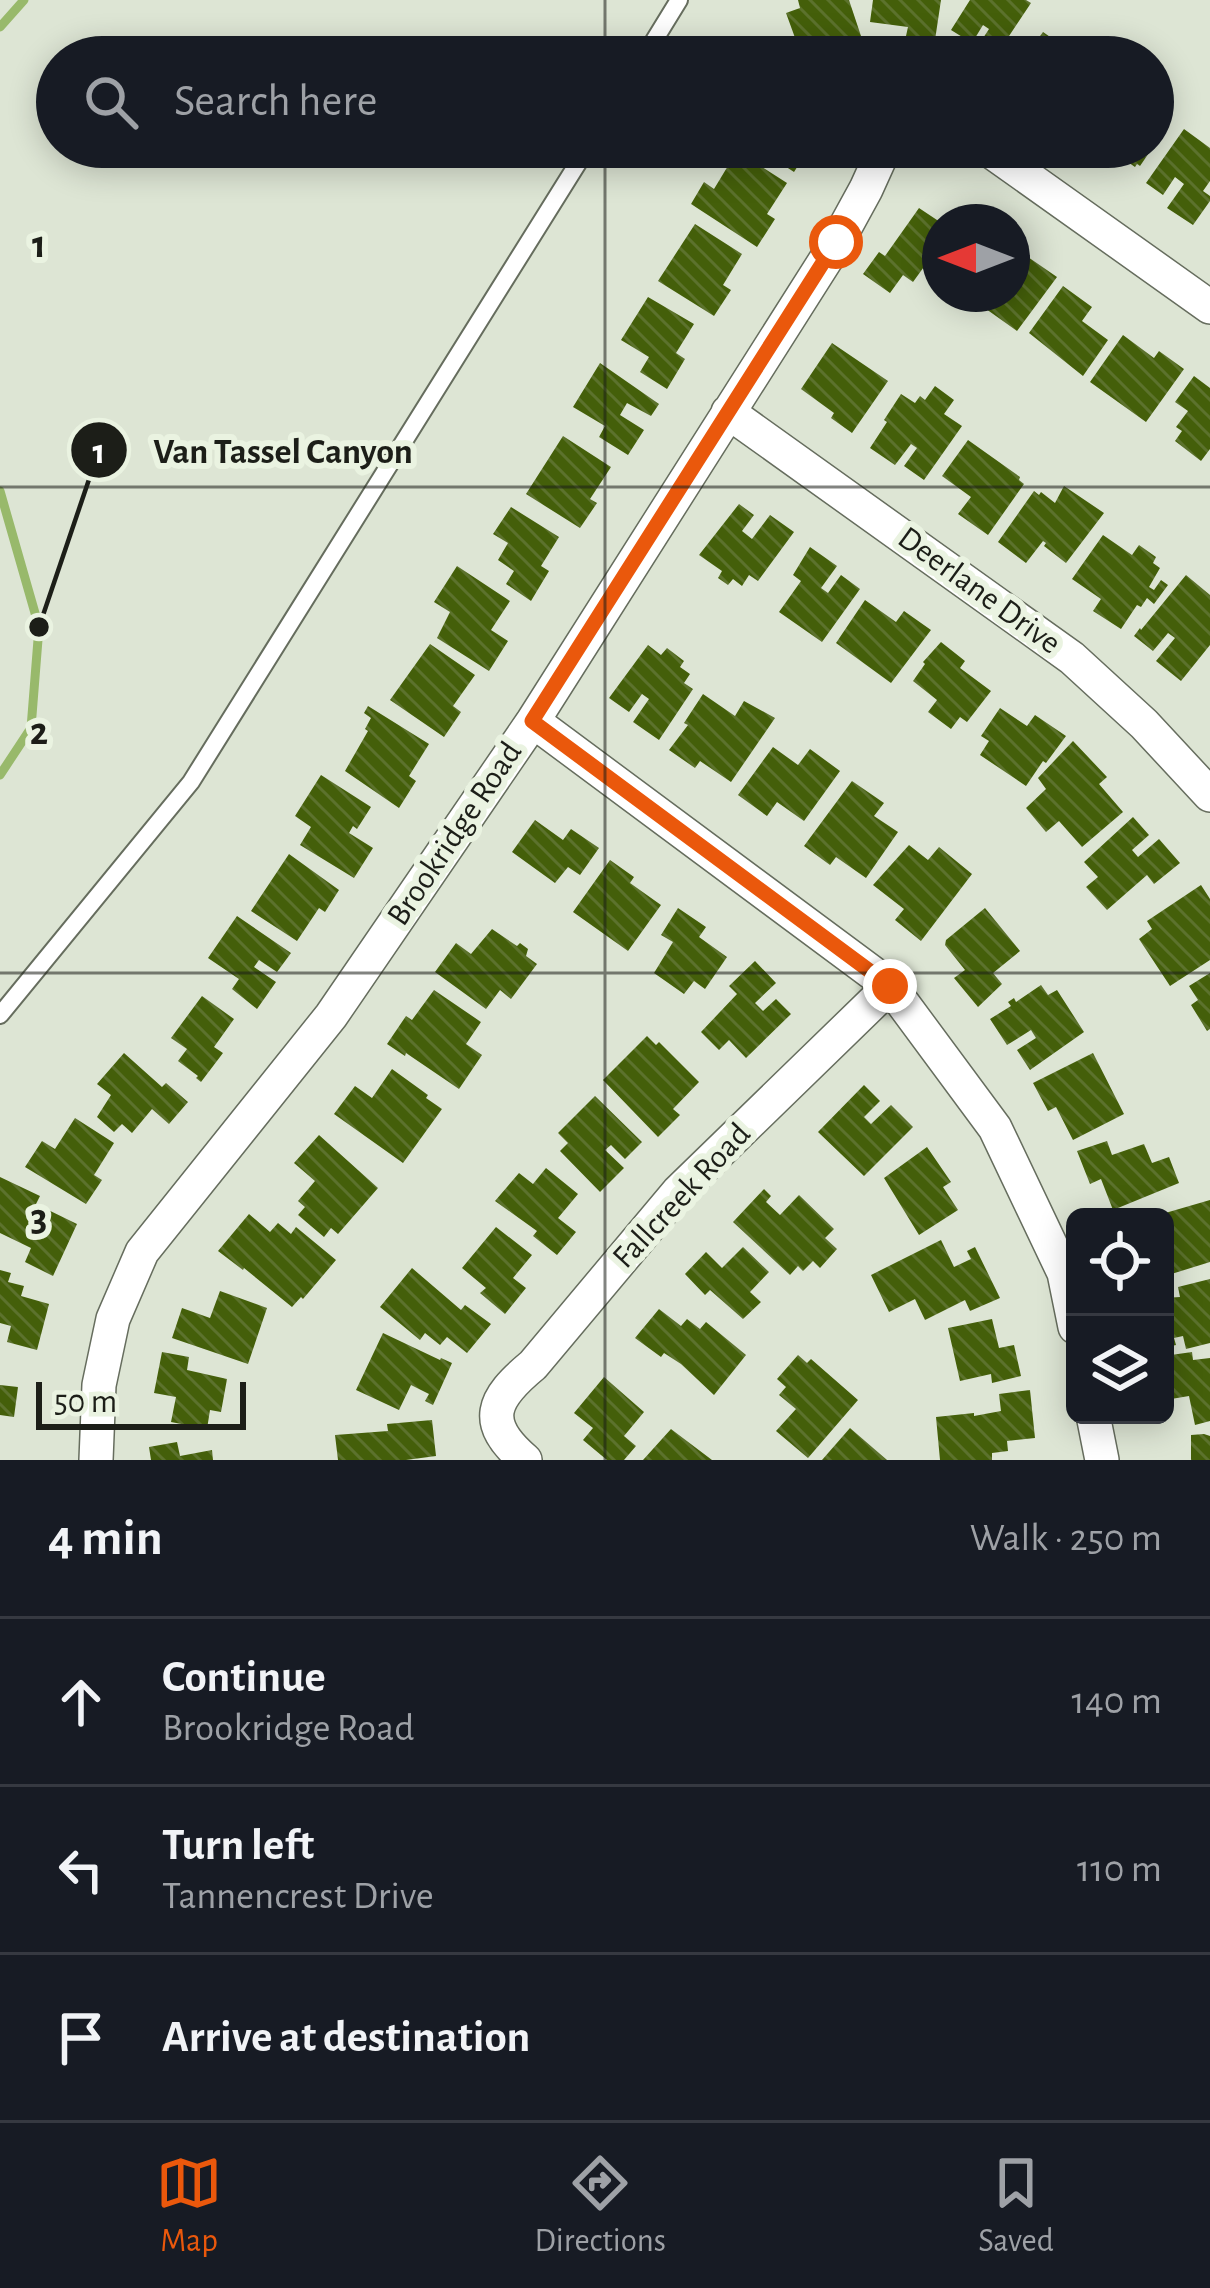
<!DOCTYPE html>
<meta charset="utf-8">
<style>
body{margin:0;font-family:"Alegreya Sans",sans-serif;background:#242831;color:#f1f3f6}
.controls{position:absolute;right:36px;bottom:36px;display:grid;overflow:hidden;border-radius:18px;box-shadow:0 6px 30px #0003}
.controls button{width:108px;height:108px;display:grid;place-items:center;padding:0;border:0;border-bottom:3px solid #363941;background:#171b24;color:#f1f3f6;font:60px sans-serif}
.compass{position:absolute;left:922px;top:204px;width:108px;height:108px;border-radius:50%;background:#171b24;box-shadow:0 6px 30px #0003;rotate:270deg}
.scale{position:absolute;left:36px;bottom:30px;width:210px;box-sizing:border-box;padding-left:12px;border:6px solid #1c1e18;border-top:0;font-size:33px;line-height:42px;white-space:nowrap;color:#1c1e18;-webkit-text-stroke:9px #eaf3e1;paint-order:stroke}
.stop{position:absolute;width:36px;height:36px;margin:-27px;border:9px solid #ea580c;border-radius:50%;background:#fff}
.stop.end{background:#ea580c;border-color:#fff;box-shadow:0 3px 12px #0008}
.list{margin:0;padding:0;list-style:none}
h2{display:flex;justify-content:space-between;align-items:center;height:156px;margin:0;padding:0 48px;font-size:51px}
h2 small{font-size:39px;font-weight:400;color:#9ea1a6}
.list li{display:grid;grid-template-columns:78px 1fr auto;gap:36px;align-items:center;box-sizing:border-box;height:168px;padding:0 48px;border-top:3px solid #363941}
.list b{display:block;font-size:45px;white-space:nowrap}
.list p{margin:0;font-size:39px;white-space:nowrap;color:#9ea1a6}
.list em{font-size:39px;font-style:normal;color:#9ea1a6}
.icon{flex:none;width:66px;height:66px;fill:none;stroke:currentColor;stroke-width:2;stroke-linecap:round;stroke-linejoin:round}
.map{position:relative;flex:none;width:1210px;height:1460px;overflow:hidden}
.search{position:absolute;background:#171b24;box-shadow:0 6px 30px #0003;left:36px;right:36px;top:36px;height:132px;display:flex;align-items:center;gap:30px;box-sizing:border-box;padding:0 42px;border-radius:66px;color:#9ea1a6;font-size:45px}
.sheet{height:660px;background:#171b24}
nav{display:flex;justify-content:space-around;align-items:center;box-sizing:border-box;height:168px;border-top:3px solid #363941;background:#171b24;font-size:33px;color:#9ea1a6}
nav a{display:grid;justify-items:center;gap:6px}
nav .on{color:#ea580c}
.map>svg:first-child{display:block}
</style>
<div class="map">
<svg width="1210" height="1460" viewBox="0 0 1210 1460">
<defs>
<pattern id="building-back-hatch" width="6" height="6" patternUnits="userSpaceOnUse" patternTransform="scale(3)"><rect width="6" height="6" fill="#445f0a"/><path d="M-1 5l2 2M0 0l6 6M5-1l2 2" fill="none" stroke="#5c722d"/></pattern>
</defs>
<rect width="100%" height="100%" fill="#dde5d4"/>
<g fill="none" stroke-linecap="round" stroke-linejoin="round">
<path stroke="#98b96b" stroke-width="9" d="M0,27L24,0
M0,491L39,627L31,728L0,775"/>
</g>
<path fill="url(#building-back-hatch)" d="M798,0H849L868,57H836L831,44L822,47L826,57H802L786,13L800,8Z
M873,0H941L935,40L906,36L908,27L870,22Z
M970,0H1026L1031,3L1009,36L1018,42L1008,57H983L974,52L989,29L983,25L972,43L951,30Z
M1043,32L1079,57H1025Z
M1184,129L1210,148V181L1203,191L1210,196V201L1193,225L1167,208L1184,184L1175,177L1163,195L1146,183Z
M756,147H810L794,172Z
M1082,147H1153L1140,166L1137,164L1135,167L1109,149L1100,160Z
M737,151L787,183L767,214L775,219L757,247L691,204L704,182L714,189Z
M919,208L940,222L938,226L940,227V274L926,264L913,282L903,275L890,293L863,274L879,252L885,256Z
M695,224L742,254L723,285L731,290L714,316L658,281Z
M1012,246L1057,277L1017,331L965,294H1012Z
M1063,286L1092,307L1082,321L1108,340L1083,376L1029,333Z
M648,297L694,324L676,353L685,359L667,389L640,372L649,357L621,340Z
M1123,335L1154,358L1159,351L1184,369L1146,422L1090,382Z
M832,343L888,381L852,433L831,418L834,413L801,389Z
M600,363L659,404L651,416L627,403L620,415L644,430L628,455L599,437L605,426L573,407Z
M1194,376L1210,388V449L1201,461L1175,441L1182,431L1176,427L1188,411L1175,402Z
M935,386L954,400L944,414L962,426L924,480L904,466L917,448L911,444L895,465L870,448L887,422L884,420L901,394L915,403L920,396L925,400Z
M563,436L611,467L590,499L597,503L580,528L526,494Z
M968,440L1020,477L1019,480L1024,484L988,535L958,514L971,497L942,476Z
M1064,486L1104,513L1066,563L1044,546L1046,543L1043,541L1026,563L998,542L1034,491L1039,495L1041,492L1055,503Z
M739,504L754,515L742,531L752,539L770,515L794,532L758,581L749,575L742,586L733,579L728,585L718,578L722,571L699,555Z
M511,507L559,537L541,566L549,571L531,601L506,584L514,571L498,560L508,543L493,534Z
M1103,535L1132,555L1139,545L1156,557L1153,563L1160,568L1149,587L1154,590L1161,580L1168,585L1154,604L1147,598L1141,607L1137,605L1121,629L1093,611L1101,599L1072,579Z
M810,547L837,566L821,588L828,593L841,575L860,589L822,642L779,612L801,581L793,575Z
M457,566L510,601L491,630L508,641L489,671L437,638L450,612L434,602Z
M1186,575L1210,595V645L1181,681L1156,661L1175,638L1168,633L1153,651L1134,636L1140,628L1141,630Z
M865,600L896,622L904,611L931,630L891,683L836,643Z
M941,642L965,661L960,668L991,691L967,722L960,717L951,729L928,712L937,700L913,681L925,664L923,662Z
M430,644L475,675L453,706L461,712L444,737L390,700Z
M648,645L661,655L667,648L684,661L680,667L690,674L684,683L693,689L659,740L633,722L649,699L642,694L629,712L609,698Z
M703,694L735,716L744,701L775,718L731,782L700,761L695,768L669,750L688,725L684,723Z
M368,706L429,744L409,776L416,781L399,808L345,771L368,731L365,729L371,718L364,713Z
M1000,708L1027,726L1035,715L1066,736L1046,763L1043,761L1026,786L980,755L989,741L981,736Z
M1073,741L1107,777L1099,784L1123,812L1082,847L1059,821L1046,832L1026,808L1046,789L1038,778Z
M773,747L798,765L810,749L840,771L804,821L777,802L767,816L738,795Z
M321,775L371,807L357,829L353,826L349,833L373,848L354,878L300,845L311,827L295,816Z
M852,781L884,803L874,816L898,832L866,878L836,857L830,865L804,846Z
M1133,817L1149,835L1132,850L1138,857L1159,839L1180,863L1154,884L1147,875L1107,910L1086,887L1098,877L1084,862Z
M535,820L563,840L571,829L599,848L580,875L568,867L555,883L512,852Z
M909,845L928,860L939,847L972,874L921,941L895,920L904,909L873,885Z
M289,854L339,890L325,912L319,908L297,941L251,911Z
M610,860L634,877L630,883L661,905L628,951L573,912Z
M1201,885L1210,899V960L1170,986L1139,939L1152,929L1147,921Z
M678,908L706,927L699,937L727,957L705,989L694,981L684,994L654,973L673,942L661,935Z
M985,908L1020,951L993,973L1002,984L978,1007L954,978L965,970L945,945L946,940Z
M237,916L291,953L277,972L259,960L254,967L276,982L257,1009L232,989L239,979L208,958Z
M492,929L517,946L520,943L528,949L526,956L537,964L511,999L500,990L486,1009L435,972L456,943L471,954Z
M755,961L776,983L755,1003L763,1011L776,999L791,1014L746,1058L729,1040L719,1050L701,1032L737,994L729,986Z
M1210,973V1029L1207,1031L1191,1005L1198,1000L1189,986Z
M1041,985L1048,995L1057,990L1084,1032L1030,1070L1017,1050L1036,1038L1031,1030L1007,1045L990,1019L1011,1006L1008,1002L1014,998L1016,1002Z
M434,990L481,1022L466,1044L482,1055L459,1089L406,1053L405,1056L387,1044L406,1016L412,1020Z
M202,996L234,1019L214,1047L223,1053L201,1082L196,1078L198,1076L178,1061L187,1049L171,1038Z
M647,1036L656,1045L659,1042L699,1082L673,1109L680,1115L658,1137L603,1080Z
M124,1053L162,1087L166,1083L188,1102L169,1124L152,1109L132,1133L122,1124L114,1132L97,1117L111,1095L97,1084Z
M1093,1053L1124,1114L1073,1140L1056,1107L1048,1111L1033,1083Z
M392,1069L428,1095L426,1098L442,1109L403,1163L334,1114L355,1086L372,1098Z
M864,1085L880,1101L864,1117L871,1124L891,1105L913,1127L864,1176L818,1132Z
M595,1096L642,1142L625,1159L611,1145L605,1150L624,1168L600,1192L560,1151L568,1143L558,1133Z
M75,1118L114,1143L94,1175L102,1180L86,1204L25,1167L42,1141L55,1149Z
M319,1135L378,1188L338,1234L331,1228L324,1237L298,1215L305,1207L298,1201L315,1181L294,1163Z
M1107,1141L1112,1155L1144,1144L1152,1163L1169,1157L1179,1183L1113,1210L1101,1179L1090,1184L1077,1151Z
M927,1147L951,1182L943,1187L958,1210L919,1235L884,1178Z
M546,1168L578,1194L558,1218L576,1232L557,1255L533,1236L537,1231L495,1201L519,1173L533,1184Z
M0,1177L40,1196L36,1204L77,1224L53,1276L25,1262L31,1248L0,1233Z
M764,1189L771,1196L766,1202L780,1215L799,1195L834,1229L825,1238L837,1249L820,1268L813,1261L803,1271L798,1266L790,1275L733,1222Z
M1210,1200V1262L1165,1276V1217L1155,1216Z
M249,1214L270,1232L278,1223L291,1234L296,1227L336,1260L303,1299L301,1297L292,1307L244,1268L243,1270L218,1251Z
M496,1227L532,1255L513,1278L526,1288L505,1314L480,1293L486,1288L462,1268Z
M941,1240L954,1267L971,1259L967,1251L975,1247L1000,1298L970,1311L965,1300L925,1320L915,1299L889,1312L871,1275Z
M743,1247L769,1272L750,1292L761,1302L743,1319L710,1290L705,1295L685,1274L706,1252L722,1268Z
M412,1268L461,1310L465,1305L491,1324L467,1353L447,1337L440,1345L425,1333L420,1340L380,1307Z
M0,1270L11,1273L8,1282L24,1286L21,1296L49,1304L37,1350L7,1342L11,1326L0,1323Z
M1210,1279V1343L1186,1349L1183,1336L1174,1338L1176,1345L1167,1347L1165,1345V1298L1180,1297L1178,1287Z
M220,1291L267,1308L248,1364L172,1338L182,1308L210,1318Z
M659,1309L681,1326L687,1319L700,1329L706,1322L746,1355L714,1395L681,1364L664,1353L661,1357L635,1338Z
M992,1319L999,1348L1014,1345L1021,1376L992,1383L991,1374L960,1381L948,1328Z
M383,1333L440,1360L441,1358L452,1363L433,1405L425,1401L429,1394L411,1385L399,1410L356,1390Z
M162,1352L189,1357L187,1370L227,1379L221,1412L210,1410L207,1429L171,1422L176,1397L154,1393Z
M1192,1352L1193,1360L1210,1358V1421L1195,1425L1189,1396L1165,1400V1363L1172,1362L1171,1355Z
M798,1355L807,1363L811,1359L858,1400L808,1458L776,1431L796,1409L779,1395L786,1387L777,1379Z
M604,1377L644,1412L624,1436L636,1446L624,1460H607L583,1440L593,1428L574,1413Z
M0,1385L18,1387L14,1417L0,1415Z
M1030,1390L1035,1438L1007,1441L1008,1451L992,1453V1460H940L936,1417L974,1413V1416L1001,1411L999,1394Z
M432,1420L436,1456L406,1460H338L335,1435L388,1431L387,1424Z
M850,1428L887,1460H822Z
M671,1429L712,1460H643Z
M1204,1434L1210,1436V1460H1191V1435Z
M177,1442L180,1456L212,1450L213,1460H151L149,1447Z"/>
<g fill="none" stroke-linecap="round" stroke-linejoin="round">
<defs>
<path id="service" d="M644,57L679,0
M0,1015L191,782L588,147"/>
<path id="minor" d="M985,147L1210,307
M728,412L1072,658L1144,724L1210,795
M533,721L890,986L995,1128L1064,1273L1075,1327
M1093,1415L1102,1460
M96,1460L99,1385L113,1319L142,1252L331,1016L533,721L837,242L866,189L885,147
M525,1460C481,1422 492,1399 533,1365L678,1192L890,986"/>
</defs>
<use href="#service" stroke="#666d5e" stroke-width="20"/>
<use href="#minor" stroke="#666d5e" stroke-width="36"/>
<use href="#service" stroke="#fff" stroke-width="16"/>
<use href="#minor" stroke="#fff" stroke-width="33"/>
</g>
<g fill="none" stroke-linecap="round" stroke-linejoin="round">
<path stroke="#ea580c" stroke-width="15" d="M836,242L532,721L890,986"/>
</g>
<path fill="none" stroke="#1c1e18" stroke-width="3" stroke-opacity="0.55" d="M605,0V57M605,147V1460M0,487H1210M0,973H1210"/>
<g text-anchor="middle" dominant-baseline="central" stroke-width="12" stroke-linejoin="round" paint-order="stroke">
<g font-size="33" fill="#1c1e18" stroke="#eaf3e1">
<text transform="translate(979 591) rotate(36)">Deerlane Drive</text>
<text transform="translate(455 834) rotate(-56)">Brookridge Road</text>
<text transform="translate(682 1196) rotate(-47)">Fallcreek Road</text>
</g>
</g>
<g font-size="39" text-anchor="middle" font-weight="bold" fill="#1c1e18" stroke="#eaf3e1" stroke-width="12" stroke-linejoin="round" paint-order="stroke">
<text x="39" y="257">1</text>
<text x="39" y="744">2</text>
<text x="39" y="1230">3</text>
</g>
<path fill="none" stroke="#1c1e18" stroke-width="4.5" d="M39 627L99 450"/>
<g fill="#1c1e18" stroke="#eaf3e1" stroke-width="4.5">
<circle cx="39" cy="627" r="12"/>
<circle cx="99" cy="450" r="30"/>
</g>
<g font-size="36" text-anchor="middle" font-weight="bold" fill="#fff">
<text x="99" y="463">1</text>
</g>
<g font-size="36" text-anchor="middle" font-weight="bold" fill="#1c1e18" stroke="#eaf3e1" stroke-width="12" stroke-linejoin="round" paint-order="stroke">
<text x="283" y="463">Van Tassel Canyon</text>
</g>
</svg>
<div class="controls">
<button><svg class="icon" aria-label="locate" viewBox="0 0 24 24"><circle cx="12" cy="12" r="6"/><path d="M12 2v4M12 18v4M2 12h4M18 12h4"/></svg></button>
<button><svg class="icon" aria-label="layers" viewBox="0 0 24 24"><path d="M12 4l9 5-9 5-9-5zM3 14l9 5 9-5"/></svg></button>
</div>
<svg class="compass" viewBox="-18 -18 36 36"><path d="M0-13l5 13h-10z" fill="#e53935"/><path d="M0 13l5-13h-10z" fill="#9ea1a6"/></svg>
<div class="scale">50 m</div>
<div class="stop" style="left:836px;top:242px"></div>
<div class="stop end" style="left:890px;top:986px"></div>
<div class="search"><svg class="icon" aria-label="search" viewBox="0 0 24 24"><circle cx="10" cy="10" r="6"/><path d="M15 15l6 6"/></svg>Search here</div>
</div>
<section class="sheet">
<h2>4 min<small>Walk · 250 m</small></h2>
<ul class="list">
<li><svg class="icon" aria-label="ahead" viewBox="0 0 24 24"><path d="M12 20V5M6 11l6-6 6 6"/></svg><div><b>Continue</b><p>Brookridge Road</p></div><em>140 m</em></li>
<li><svg class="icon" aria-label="left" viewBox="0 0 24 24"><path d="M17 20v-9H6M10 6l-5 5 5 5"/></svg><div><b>Turn left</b><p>Tannencrest Drive</p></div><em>110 m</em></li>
<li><svg class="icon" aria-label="arrive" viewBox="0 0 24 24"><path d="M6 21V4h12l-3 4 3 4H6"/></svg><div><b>Arrive at destination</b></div></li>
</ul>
</section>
<nav>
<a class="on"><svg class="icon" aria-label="map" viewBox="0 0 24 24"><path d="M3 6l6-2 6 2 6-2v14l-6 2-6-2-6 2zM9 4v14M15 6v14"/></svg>Map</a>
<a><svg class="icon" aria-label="directions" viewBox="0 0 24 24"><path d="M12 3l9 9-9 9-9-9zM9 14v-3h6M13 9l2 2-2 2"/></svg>Directions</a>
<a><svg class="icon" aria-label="saved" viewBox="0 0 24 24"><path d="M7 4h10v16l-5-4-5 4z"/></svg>Saved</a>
</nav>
